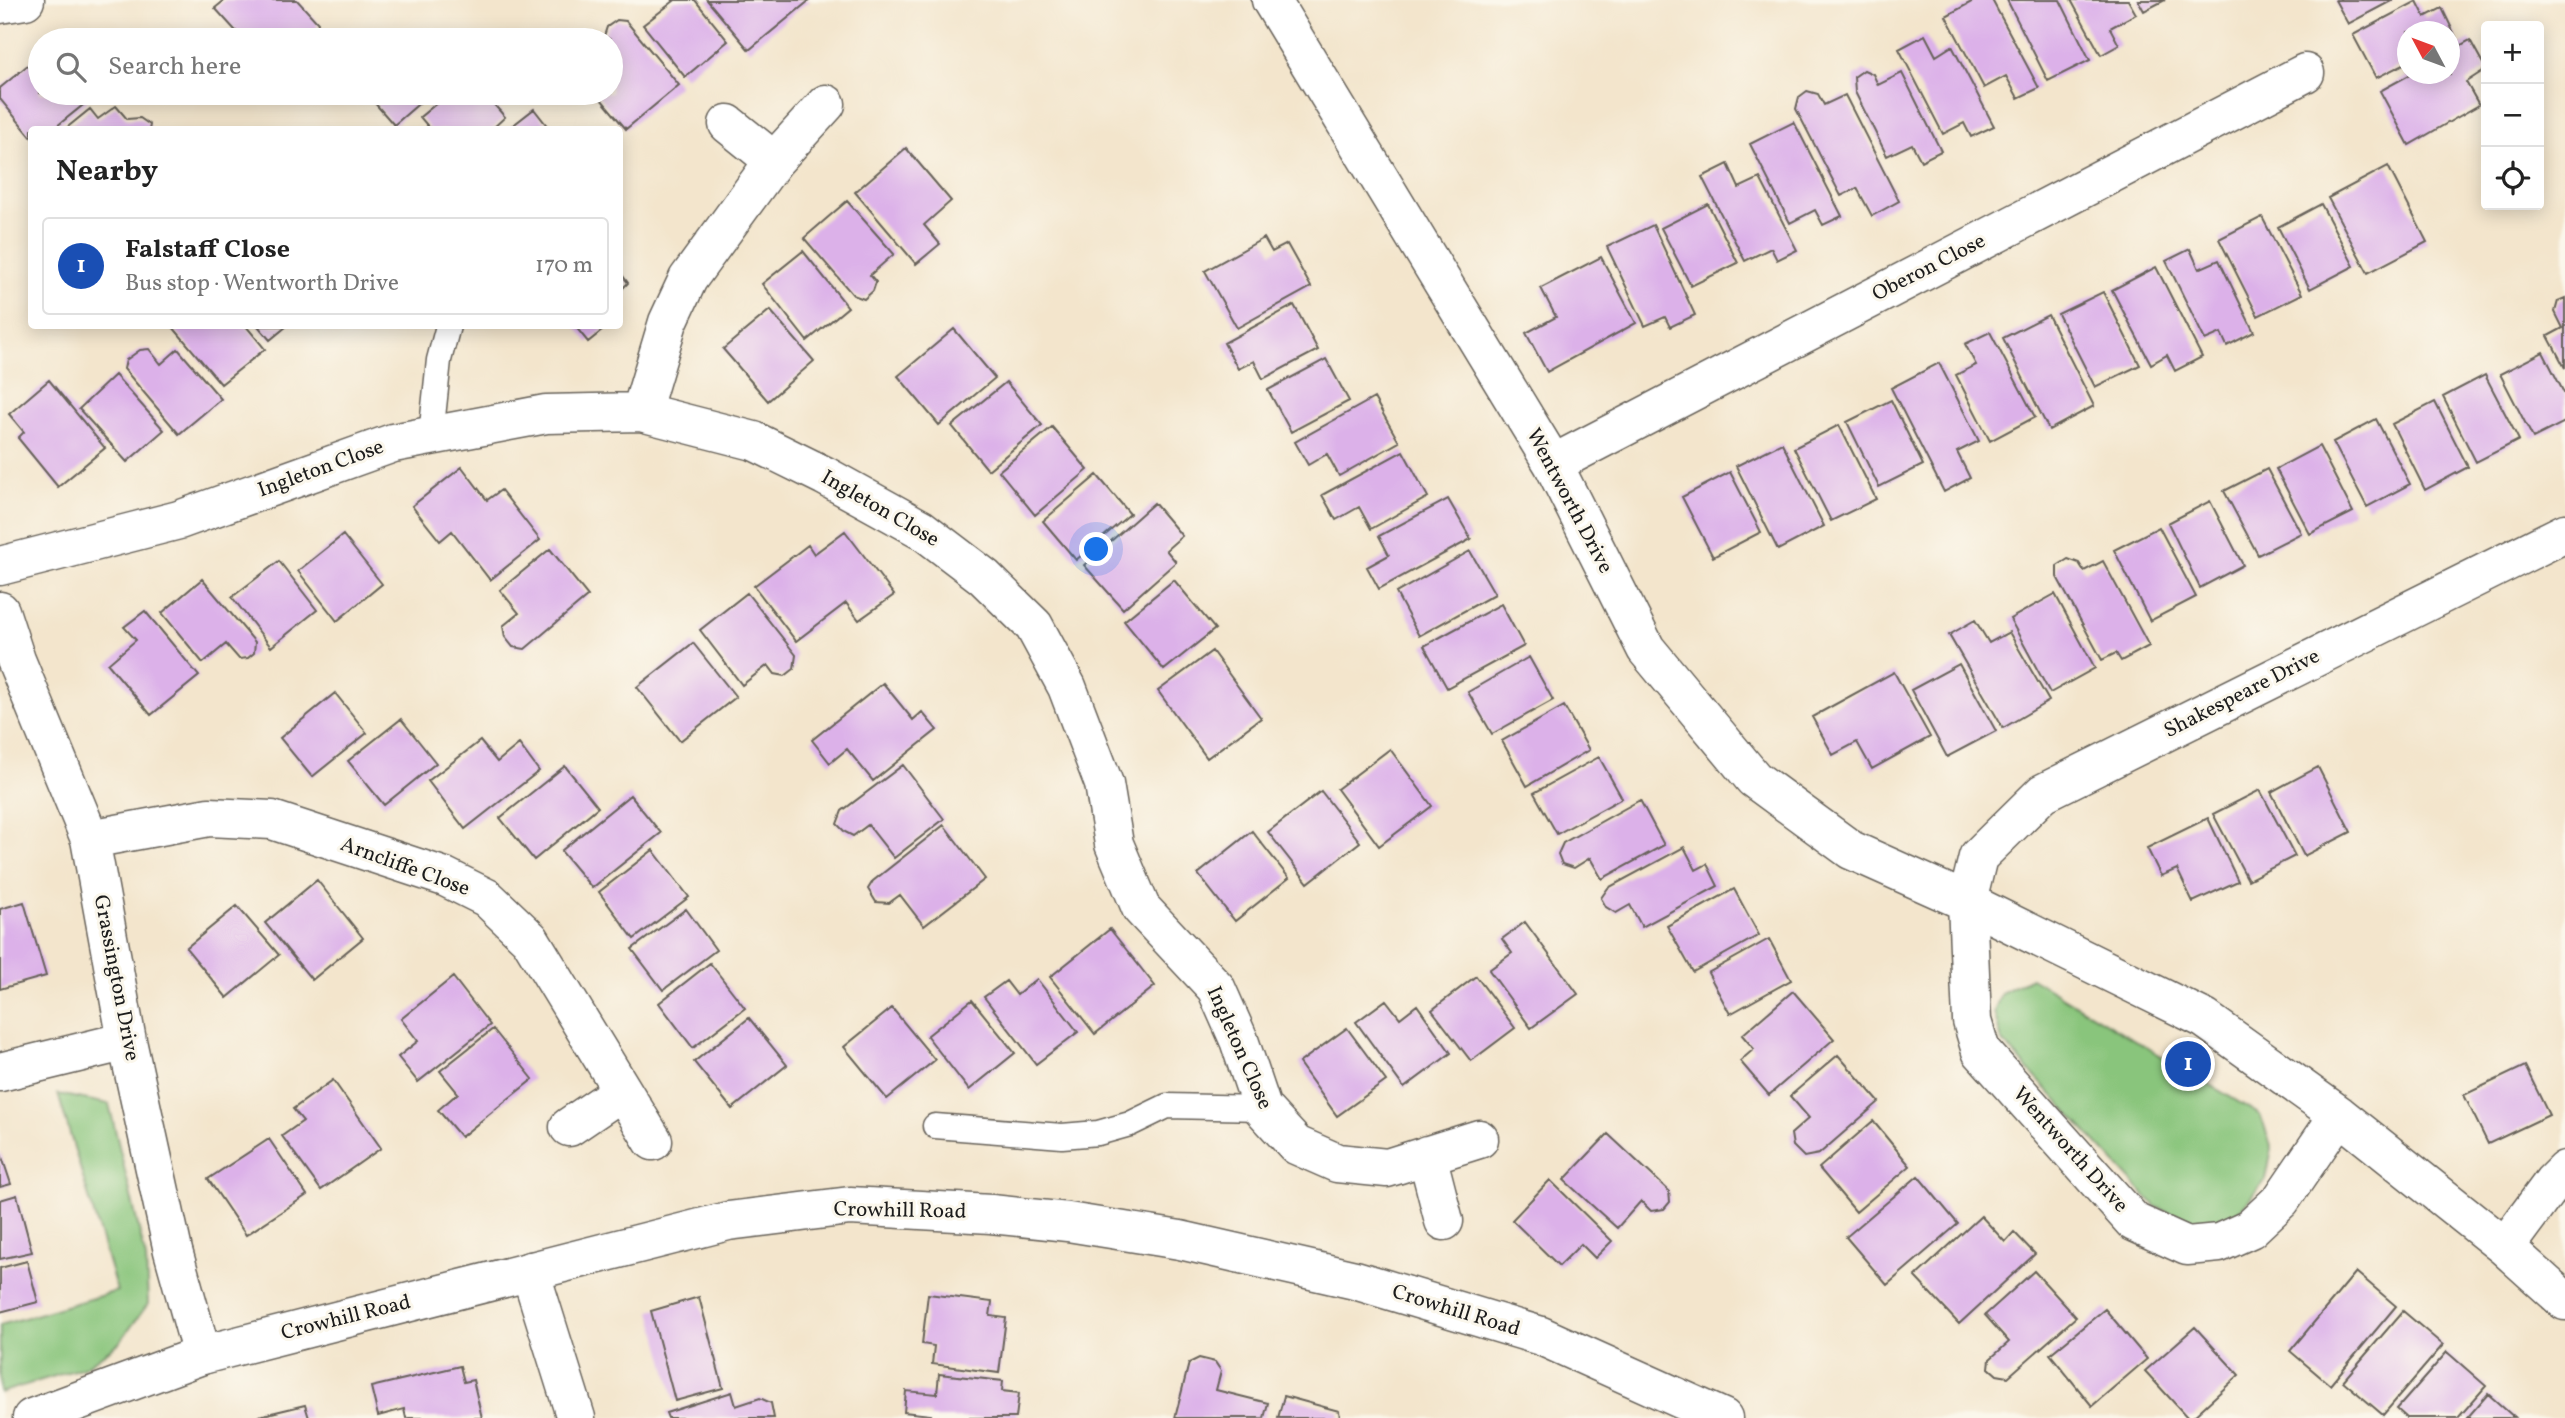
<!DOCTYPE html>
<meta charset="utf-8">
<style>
body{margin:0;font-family:Vollkorn,serif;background:#f6f6f6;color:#222}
.controls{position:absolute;right:21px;top:21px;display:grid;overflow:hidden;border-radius:7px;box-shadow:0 4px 18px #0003}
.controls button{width:63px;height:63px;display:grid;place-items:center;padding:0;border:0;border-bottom:2px solid #e0e0e0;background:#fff;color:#222;font:35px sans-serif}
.compass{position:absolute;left:2397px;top:21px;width:63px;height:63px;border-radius:50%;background:#fff;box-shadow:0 4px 18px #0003;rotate:311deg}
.you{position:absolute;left:1097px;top:550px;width:24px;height:24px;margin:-18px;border:5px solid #fff;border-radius:50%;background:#1a73e8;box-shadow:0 0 0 10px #1a73e833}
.badge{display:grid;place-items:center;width:46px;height:46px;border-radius:50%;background:#db2777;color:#fff;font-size:23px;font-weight:700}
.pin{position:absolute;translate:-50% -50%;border:4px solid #fff;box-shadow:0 2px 7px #0006}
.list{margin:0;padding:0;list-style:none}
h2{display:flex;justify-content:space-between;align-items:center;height:91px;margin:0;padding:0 28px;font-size:30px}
h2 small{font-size:23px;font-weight:400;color:#767676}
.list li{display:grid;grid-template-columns:46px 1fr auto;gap:21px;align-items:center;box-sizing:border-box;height:98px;margin:0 14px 14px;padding:0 14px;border:2px solid #e0e0e0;border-radius:7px}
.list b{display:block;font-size:26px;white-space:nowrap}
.list p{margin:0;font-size:23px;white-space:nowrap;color:#767676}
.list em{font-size:23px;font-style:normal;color:#767676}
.icon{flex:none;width:38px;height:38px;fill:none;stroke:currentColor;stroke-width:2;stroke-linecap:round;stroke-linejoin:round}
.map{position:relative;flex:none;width:2565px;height:1418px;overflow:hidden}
.search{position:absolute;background:#fff;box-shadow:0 4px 18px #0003;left:28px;top:28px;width:595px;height:77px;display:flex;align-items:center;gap:18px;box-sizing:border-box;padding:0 24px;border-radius:38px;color:#767676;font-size:26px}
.panel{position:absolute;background:#fff;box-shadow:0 4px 18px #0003;left:28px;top:126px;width:595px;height:203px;border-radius:7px}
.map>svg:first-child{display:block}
</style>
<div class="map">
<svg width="2565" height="1418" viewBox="0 0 2565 1418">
<rect width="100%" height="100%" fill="#fbf7ec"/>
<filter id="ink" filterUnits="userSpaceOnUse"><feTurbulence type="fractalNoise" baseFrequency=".0143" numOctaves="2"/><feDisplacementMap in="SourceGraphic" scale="14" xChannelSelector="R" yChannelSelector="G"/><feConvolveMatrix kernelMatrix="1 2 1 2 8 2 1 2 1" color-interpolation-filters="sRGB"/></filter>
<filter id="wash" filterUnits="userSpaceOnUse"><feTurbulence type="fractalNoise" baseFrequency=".00686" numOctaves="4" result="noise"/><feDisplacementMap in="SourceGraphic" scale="28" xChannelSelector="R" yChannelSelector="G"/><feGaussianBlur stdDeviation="1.57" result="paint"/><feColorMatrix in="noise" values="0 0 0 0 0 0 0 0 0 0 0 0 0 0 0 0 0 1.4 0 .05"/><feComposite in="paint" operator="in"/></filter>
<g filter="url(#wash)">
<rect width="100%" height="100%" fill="#f3e5cc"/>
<path fill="#89c57b" stroke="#52704c" stroke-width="2" d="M2031,978L2260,1115L2272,1148L2266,1179L2236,1215L2193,1225L2155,1206L2002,1041L1994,1012L2001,993Z
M58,1094L109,1104L146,1259L148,1304L119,1343L84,1367L0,1393V1325L117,1291Z"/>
<g id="blocks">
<path fill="#dcb1e9" d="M225,0H297L318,23L315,35L309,40H296L288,30L276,40H244L215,8Z
M672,0H695L728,41L685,77L643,25L674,1Z
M707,0H810L749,50Z
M1975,0H1992L2039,88L2018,98L2006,76L1984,88L1946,16Z
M2007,0H2060L2090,60L2048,81Z
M2071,0H2128L2136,14L2110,28L2119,45L2101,55Z
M2138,0H2165L2144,11Z
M2335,0H2393L2348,24Z
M2417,1L2425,17L2442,8L2456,37L2450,40V32H2408V62L2376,78L2353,35Z
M617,20L626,21L679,85L626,129L596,93H611V58L618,52L611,40L604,36L607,27Z
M1925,35L1936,56L1952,46L1994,126L1971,137L1964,123L1943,134L1899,49Z
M2470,40L2486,69L2466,82L2479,105L2409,145L2380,91L2411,74H2450V51Z
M40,55V93H81L88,101L52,130H32V138L0,99V88Z
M1864,70L1873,74L1878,85L1902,73L1941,151L1921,161L1912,144L1887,156L1855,92L1854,77Z
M1807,91L1818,94L1824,105L1845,95L1899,201L1872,216L1857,188L1841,196L1796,109L1799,97Z
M366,93H431L394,125Z
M449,93H484L505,117L491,130H431L420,117Z
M116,106L127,119L140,118L150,125L149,130H64L90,109L98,119Z
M534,109L548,127L545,130H507Z
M1794,122L1842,216L1823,225L1815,210L1790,223L1750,144Z
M906,148L951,201L924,225L940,244L916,264L855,192Z
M1728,164L1739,188L1760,178L1797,250L1777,260L1771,248L1745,261L1702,177Z
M2388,166L2427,242L2368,273L2328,198Z
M847,201L894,254L870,275L876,282L873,291L864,299L853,295L804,238Z
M1708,204L1738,263L1691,286L1661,228Z
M2321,204L2354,266L2310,289L2278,227Z
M2262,217L2302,294L2258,316L2219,239Z
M1653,225L1695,315L1670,327L1665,317L1645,326L1607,247Z
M1264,238L1272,252L1287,244L1311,287L1237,328L1205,271Z
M2190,249L2199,269L2219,260L2254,332L2227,346L2221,333L2205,340L2166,261Z
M803,251L848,307L807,341L762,284Z
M1601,257L1636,323L1547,372L1526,333L1556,317L1541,288Z
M2156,267L2202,357L2175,371L2167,355L2151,364L2112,290Z
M620,272L628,283L620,291Z
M2103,292L2140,365L2095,387L2058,314Z
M2565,298V368L2548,336L2563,328L2555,312L2558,301Z
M1294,305L1318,350L1263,379L1254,361L1238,369L1224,343Z
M770,310L814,361L768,401L723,349Z
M2048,315L2094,406L2049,430L2003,338Z
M172,326H246L265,349L221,384Z
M258,326H287L270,340Z
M575,326H608L588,342Z
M954,329L995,378L939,425L898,376Z
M1990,332L2035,417L1990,441L1956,375L1976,365L1965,344Z
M149,349L161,364L178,349L221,399L179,434L124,369L126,360L140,350Z
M2543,352L2565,395V422L2533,438L2500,374Z
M1326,359L1349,401L1291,432L1268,390Z
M1939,363L1979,441L1957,452L1970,478L1944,492L1891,388Z
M115,375L164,430L127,462L79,409Z
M2485,375L2519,440L2476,462L2443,397Z
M49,380L105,448L58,487L18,438L24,432L9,414Z
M1006,382L1042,425L988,470L952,426Z
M1374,398L1399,442L1339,476L1327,454L1308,465L1295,442Z
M1891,400L1923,465L1879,487L1847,422Z
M2435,402L2468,467L2425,490L2392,424Z
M2376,419L2410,484L2367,507L2333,442Z
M1839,425L1876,499L1831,521L1794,448Z
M1052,427L1088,470L1035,515L999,471Z
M1782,443L1824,526L1778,550L1736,466Z
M2319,446L2353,512L2310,534L2276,469Z
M1403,451L1428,497L1371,529L1359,507L1336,520L1322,495Z
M462,467L487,500L501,490L540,540L490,580L452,531L440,541L412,506Z
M2267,469L2301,533L2258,555L2224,491Z
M1730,472L1761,532L1713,557L1682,497Z
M1097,475L1130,514L1076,560L1043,521Z
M1448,499L1471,539L1379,589L1367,567L1389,555L1379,536Z
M2210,501L2243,565L2200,588L2168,523Z
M1154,503L1182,536L1166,550L1176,562L1123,609L1084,565Z
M2159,527L2196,597L2150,621L2114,550Z
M845,531L894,595L859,620L846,603L796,641L754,586L808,545L814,554Z
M343,535L382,584L337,621L298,571Z
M550,549L588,596L525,649L513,647L505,637L503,626L519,613L500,590Z
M1470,551L1495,594L1419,636L1396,593Z
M2068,559L2079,563L2084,571L2103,561L2149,646L2121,661L2116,653L2102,660L2057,577V566Z
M279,561L317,610L271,647L232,597Z
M202,579L255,642L254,653L248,658L239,659L226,644L203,663L162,613Z
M1174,580L1215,629L1164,670L1124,621Z
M747,593L796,655L794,669L785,676L775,674L768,665L742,685L700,630Z
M2055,594L2095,668L2050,693L2010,619Z
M1501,604L1524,646L1447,688L1424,646Z
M145,611L199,676L151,715L108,664L136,640L124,627Z
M1975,620L1989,643L2009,632L2049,701L2003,728L1949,635Z
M693,643L736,697L680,741L637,687Z
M1212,651L1261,718L1207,758L1158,691Z
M1529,657L1553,700L1492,734L1468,692Z
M1959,664L1996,731L1947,757L1911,690Z
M1894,672L1930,737L1872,769L1857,742L1833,755L1812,717Z
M883,683L913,720L922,712L937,730L873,781L847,749L830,763L812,740Z
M335,693L367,733L312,777L280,738Z
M1564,706L1589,750L1527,786L1502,741Z
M401,719L436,763L384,805L348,761Z
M480,741L497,762L519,744L539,771L465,829L428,781Z
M1390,749L1432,806L1379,846L1337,789Z
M1599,757L1622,798L1557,834L1534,793Z
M903,765L944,819L894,858L868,825L853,836L845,832L837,824L842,811Z
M565,766L598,807L534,860L500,818Z
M2318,767L2351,832L2304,856L2271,792Z
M2260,790L2295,856L2248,880L2213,814Z
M1321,791L1360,842L1308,883L1268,832Z
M630,795L661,833L592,888L561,851Z
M1640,800L1664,845L1602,879L1590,858L1574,868L1562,864L1558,854L1563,843Z
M2208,818L2238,881L2193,902L2177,869L2161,876L2147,848Z
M944,825L985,879L924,926L900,895L889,903L876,902L868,889L873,881Z
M1252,831L1289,878L1235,921L1198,874Z
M1684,847L1696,870L1707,864L1718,886L1642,927L1630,905L1616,913L1606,907L1601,898L1608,888Z
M653,850L689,897L634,939L599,892Z
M317,880L363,938L312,980L265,923Z
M1734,889L1759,935L1693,972L1667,926Z
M24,902L46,976L0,989V909Z
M237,906L279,955L227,998L186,948Z
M686,909L716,950L663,990L632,949Z
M1525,922L1578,994L1531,1028L1489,970L1512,953L1502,939Z
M1110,929L1155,986L1095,1034L1050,977Z
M1769,939L1791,980L1730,1014L1708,973Z
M710,963L745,1008L693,1048L659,1003Z
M1476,976L1515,1028L1471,1061L1432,1010Z
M453,977L490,1025L418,1082L398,1057L418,1041L401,1019Z
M1037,979L1078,1032L1036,1064L984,997L1006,981L1017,995Z
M1793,991L1834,1039L1769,1095L1740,1061L1754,1049L1742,1035Z
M972,1000L1015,1053L969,1090L927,1036Z
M1386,1000L1400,1018L1417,1005L1451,1053L1404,1088L1356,1022Z
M892,1008L935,1060L887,1099L844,1047Z
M749,1018L787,1065L732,1109L694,1062Z
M1347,1028L1386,1081L1337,1116L1299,1063Z
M493,1029L533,1079L461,1137L438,1110L458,1093L440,1071Z
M1838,1055L1879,1102L1819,1154L1804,1157L1793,1146L1791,1134L1809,1118L1790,1096Z
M2525,1066L2549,1115L2488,1144L2464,1095Z
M333,1080L381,1148L321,1190L282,1136L303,1121L293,1109Z
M1873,1121L1910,1166L1856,1212L1819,1168Z
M1608,1134L1669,1191L1670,1202L1664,1209L1651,1211L1641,1201L1617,1228L1564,1180Z
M269,1139L307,1195L246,1235L208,1179Z
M0,1151L11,1184L0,1187Z
M1918,1176L1958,1224L1887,1285L1846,1237Z
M1550,1180L1612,1241L1595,1258L1581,1244L1559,1266L1512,1220Z
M17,1195L32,1252L0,1259V1200Z
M1981,1216L2005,1242L2014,1232L2035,1254L1959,1324L1915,1277Z
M27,1261L38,1302L0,1312V1268Z
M2034,1271L2076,1317L2008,1377L1997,1375L1989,1368L1990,1359L2009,1342L1985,1315Z
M2356,1272L2396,1306L2330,1385L2290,1351Z
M928,1294L992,1302L990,1316L1006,1318L999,1373L932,1364L934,1346L922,1344Z
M699,1297L723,1388L675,1401L651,1311Z
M2105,1309L2147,1359L2092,1406L2050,1354Z
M2403,1311L2443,1345L2383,1415L2343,1381Z
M2195,1327L2239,1375L2192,1418H2188L2145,1371Z
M2447,1352L2486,1386L2458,1418H2407L2397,1409Z
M1199,1358L1215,1362L1221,1371L1216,1390L1268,1403L1264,1418H1175L1189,1363Z
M460,1366L464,1382L473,1380L482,1418H406L404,1409L378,1416L371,1387Z
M939,1374L1003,1381L1002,1391L1019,1393L1016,1418H930L931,1415L904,1412L906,1391L937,1394Z
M732,1392L736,1406L760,1398L771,1403L774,1418H668L666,1413Z
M2488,1394L2515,1418H2467Z
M1284,1396L1339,1411L1340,1418H1278Z
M305,1405L309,1418H260L259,1416Z"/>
</g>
</g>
<g filter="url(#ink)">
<use href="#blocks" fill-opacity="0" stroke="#67625a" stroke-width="2"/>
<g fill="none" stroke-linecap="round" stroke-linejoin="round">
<defs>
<path id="lane" d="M431,436L439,360L448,326
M935,1126L1062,1136L1098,1133L1130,1124L1167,1106L1262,1108"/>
<path id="street" d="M1271,0L1553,464L1646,649L1754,779L1851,850L1967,902L2205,1019L2339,1115L2505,1247L2565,1301
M0,4L25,0
M728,124L774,161
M641,412L668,322L688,279L774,161L826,104
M1553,464L2305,73
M0,566L179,520L393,443L546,414L641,412L754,441L825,476L921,529L984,577L1034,626L1067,687L1104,784L1114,844L1141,908L1216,988L1239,1040L1262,1108L1296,1145L1337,1163L1387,1168L1479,1139
M0,611L16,660L90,839L127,1041L173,1251L202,1355
M90,839L209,817L272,820L445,877L487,898L530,939L653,1141
M0,1072L127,1041
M2339,1115L2281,1200L2250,1229L2219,1243L2187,1246L2134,1222L1981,1051L1972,1021L1967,902L1978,857L2043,793L2565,533
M569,1127L622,1091
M1427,1155L1444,1221
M2505,1247L2553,1182L2565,1170
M530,1271L576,1418"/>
<path id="secondary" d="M32,1418L202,1355L728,1221L850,1206L991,1214L1068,1222L1180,1240L1355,1280L1541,1336L1723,1418"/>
</defs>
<use href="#lane" stroke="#67625a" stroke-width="27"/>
<use href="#street" stroke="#67625a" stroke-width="41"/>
<use href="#secondary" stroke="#67625a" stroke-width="41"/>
<use href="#lane" stroke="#fff" stroke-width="24"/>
<use href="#street" stroke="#fff" stroke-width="38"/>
<use href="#secondary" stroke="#fff" stroke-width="38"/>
</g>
</g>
<g text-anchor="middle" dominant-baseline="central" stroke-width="6" stroke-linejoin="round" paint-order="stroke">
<g font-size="21" fill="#1c1c1c" stroke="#fbf7ec">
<text transform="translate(1929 268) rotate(-27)">Oberon Close</text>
<text transform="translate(321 469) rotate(-20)">Ingleton Close</text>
<text transform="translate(1569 501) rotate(62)">Wentworth Drive</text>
<text transform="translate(880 509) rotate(30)">Ingleton Close</text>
<text transform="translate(2242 694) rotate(-27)">Shakespeare Drive</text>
<text transform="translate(405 867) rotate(20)">Arncliffe Close</text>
<text transform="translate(116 978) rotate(79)">Grassington Drive</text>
<text transform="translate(1239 1048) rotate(66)">Ingleton Close</text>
<text transform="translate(2070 1150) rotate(48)">Wentworth Drive</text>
<text transform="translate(900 1211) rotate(1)">Crowhill Road</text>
<text transform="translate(1456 1311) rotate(17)">Crowhill Road</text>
<text transform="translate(346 1318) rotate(-14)">Crowhill Road</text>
</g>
</g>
</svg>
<div class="controls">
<button>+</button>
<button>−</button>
<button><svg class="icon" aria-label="locate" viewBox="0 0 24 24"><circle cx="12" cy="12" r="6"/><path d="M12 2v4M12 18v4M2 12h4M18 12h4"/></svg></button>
</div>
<svg class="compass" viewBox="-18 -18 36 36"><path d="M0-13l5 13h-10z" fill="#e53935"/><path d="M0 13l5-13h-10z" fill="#767676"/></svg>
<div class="you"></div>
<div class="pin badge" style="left:2188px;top:1064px;background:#1a4fb4">1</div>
<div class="search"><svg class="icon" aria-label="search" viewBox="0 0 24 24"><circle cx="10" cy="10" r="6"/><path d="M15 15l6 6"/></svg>Search here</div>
<section class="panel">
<h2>Nearby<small></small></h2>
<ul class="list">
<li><span class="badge" style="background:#1a4fb4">1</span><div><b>Falstaff Close</b><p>Bus stop · Wentworth Drive</p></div><em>170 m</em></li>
</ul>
</section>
</div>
